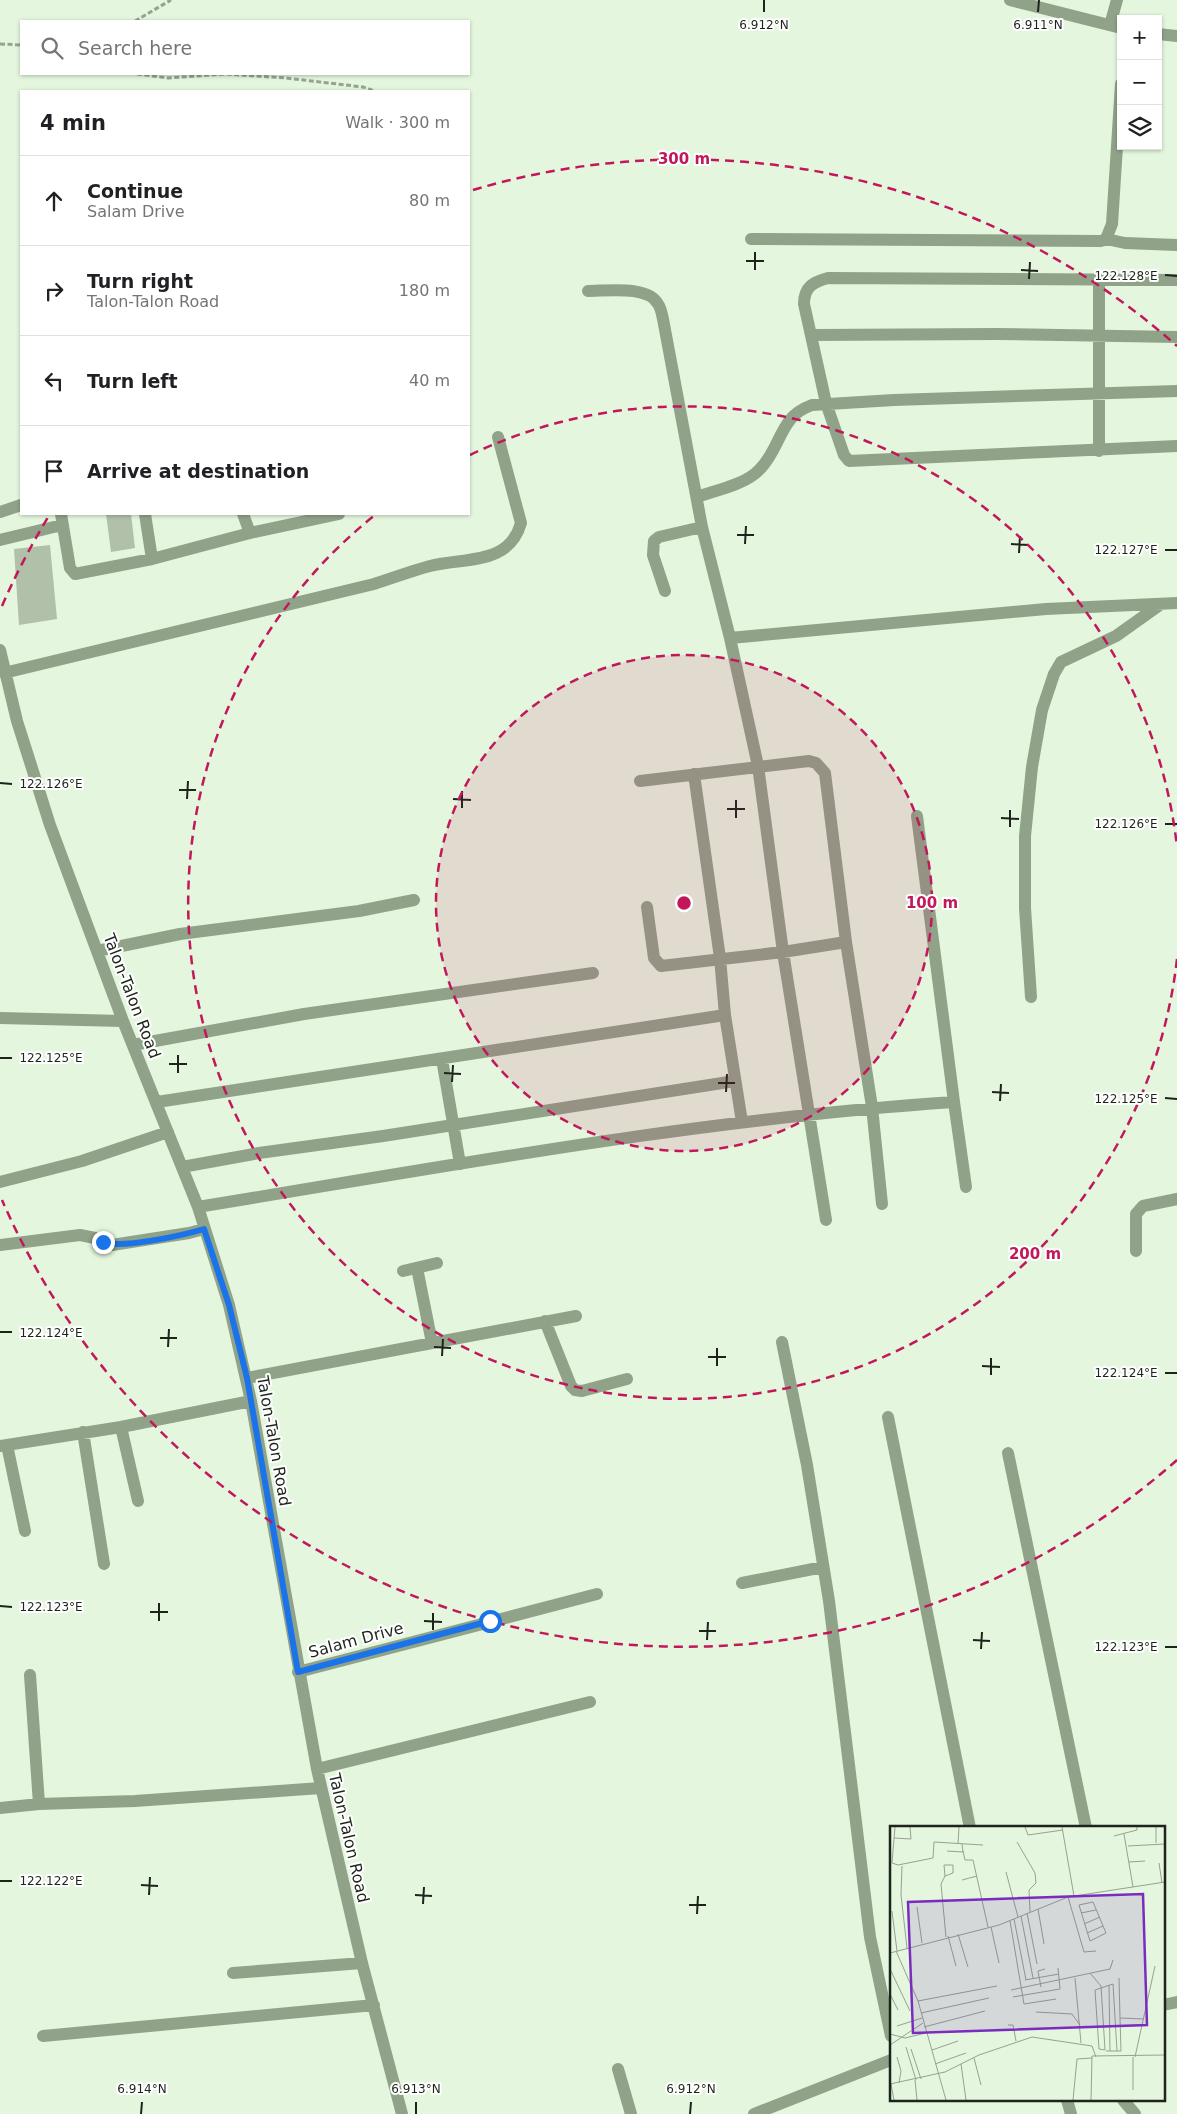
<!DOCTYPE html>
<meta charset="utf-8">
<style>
body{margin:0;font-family:"DejaVu Sans",sans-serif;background:#f2f2f2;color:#202124}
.controls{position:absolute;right:15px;top:15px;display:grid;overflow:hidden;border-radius:0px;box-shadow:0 1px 4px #0004}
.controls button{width:45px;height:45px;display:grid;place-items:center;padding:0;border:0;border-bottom:1px solid #e0e0e0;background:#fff;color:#202124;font:25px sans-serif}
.stop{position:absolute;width:15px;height:15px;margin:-11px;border:4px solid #1a73e8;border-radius:50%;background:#fff}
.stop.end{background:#1a73e8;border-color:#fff;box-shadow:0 1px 5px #0008}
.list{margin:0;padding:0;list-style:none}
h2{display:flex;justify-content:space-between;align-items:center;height:65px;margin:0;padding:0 20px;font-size:21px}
h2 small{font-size:16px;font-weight:400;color:#757577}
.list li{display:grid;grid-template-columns:32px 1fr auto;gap:15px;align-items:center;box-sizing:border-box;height:90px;padding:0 20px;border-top:1px solid #e0e0e0}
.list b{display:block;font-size:19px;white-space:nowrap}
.list p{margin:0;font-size:16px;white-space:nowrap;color:#757577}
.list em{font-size:16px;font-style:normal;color:#757577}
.icon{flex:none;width:28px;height:28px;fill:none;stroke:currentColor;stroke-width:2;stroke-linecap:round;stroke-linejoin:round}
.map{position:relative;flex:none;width:1177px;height:2114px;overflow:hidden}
.search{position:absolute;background:#fff;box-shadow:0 1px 4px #0004;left:20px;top:20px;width:450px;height:55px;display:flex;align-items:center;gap:12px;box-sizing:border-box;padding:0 18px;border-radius:0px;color:#757577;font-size:19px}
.panel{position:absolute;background:#fff;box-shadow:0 1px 4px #0004;left:20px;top:90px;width:450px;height:425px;border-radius:0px}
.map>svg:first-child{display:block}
</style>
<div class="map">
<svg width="1177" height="2114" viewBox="0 0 1177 2114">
<rect width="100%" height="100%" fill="#e4f6de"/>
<path fill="#b0c0a9" d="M106,514H131L135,548L111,552Z
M50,545L57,619L19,625L14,549Z"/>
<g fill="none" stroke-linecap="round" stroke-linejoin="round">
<path stroke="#96a392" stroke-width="3" stroke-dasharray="5 2.5" stroke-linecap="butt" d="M135,21L171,0
M0,44L21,45
M137,74L168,78L225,74L286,78L363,87L375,91"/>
<path stroke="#90a389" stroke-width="12" d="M1010,0L1121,28
M1110,25L1117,0
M1158,34L1177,36
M751,239L1101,241L1106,239L1112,224L1121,84
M1106,239L1125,243L1177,245
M1099,280V451
M1177,280L828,278C813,282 804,287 804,304L826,403L844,455L849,461L1177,446
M588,291C607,291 648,285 658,304C661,308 662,315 663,319L702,527L730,638L758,766L783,952L826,1220
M812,335L997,334L1177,337
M697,497C717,490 745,485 760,469C775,454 778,435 790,420C795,413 804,408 812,405L894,400L1177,391
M0,512L21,505
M61,514L70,568L75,574L152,559L250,533L339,514
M145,514L152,559
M243,514L250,533
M0,540L62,525
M665,591L653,555L654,541L659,537L702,527
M730,638L1046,609L1177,603
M0,650L17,721L50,825L123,1021L198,1207L229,1305L251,1401L317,1769L362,1963L402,2114
M4,673L374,584C393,578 411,571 430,566C464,557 509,566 521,523L498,437
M694,774L720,958L725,1015L742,1122
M640,781L809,761L816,763L825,773L846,942L872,1107L882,1204
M647,907L654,958L661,966L783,952L846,942
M97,951L180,934L359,911L414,900
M1031,997L1025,908V836L1032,767L1042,710L1054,674L1061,662L1116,636L1161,604
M0,1018L123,1021
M133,1045L304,1014L593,973
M442,1059L460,1164
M157,1102L725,1015
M954,1102L966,1187
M182,1167L259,1153L383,1136L735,1081
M0,1182L82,1161L168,1132
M198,1207C449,1166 700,1119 954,1102L917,816
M0,1245L80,1235L95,1238L112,1245L189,1233L204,1229
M1136,1251V1214L1143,1206L1177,1199
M417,1268L432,1343
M403,1271L437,1263
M545,1321L571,1386L575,1390L582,1391L627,1379
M782,1342L807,1465L829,1601L870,1937L891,2036
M247,1378L576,1316
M888,1417L970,1828
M121,1427L138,1501
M83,1432L104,1564
M7,1445L25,1531
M0,1446L121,1427L251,1401
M1008,1453L1086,1828
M742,1583L823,1567
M298,1672L597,1594
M30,1675L39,1804
M317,1769L590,1702
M0,1808L39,1804L135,1801L321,1788
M233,1973L362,1963
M1163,2005L1177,2002
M43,2036L374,2005
M618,2069L631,2114
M1067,2100L1071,2114
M1123,2100L1135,2114
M754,2114L891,2060"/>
</g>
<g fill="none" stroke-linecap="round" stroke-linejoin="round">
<path stroke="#1a73e8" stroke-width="6" d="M103,1242C122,1249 184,1235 204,1229L229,1305L247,1378L298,1672L490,1621"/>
</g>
<path fill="none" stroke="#1e241c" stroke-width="2" d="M764,12V0M1038,12L1039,0M746,261H764M755,270V252M1021,270L1038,271M1165,275L1177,276M1029,279L1030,262M737,535H754M745,544L746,526M1011,544L1028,545M1165,550H1177M1019,553L1020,536M0,783L12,784M179,790H196M187,799L188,781M453,799L471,800M462,808V791M727,809H745M736,818V800M1001,818L1019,819M1165,824H1177M1010,827V810M0,1058H12M169,1064H187M178,1073V1055M444,1073L461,1074M452,1082L453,1065M718,1083H735M726,1092L727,1074M992,1092L1009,1093M1165,1098L1177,1099M1000,1101L1001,1084M0,1332H12M160,1338H177M168,1347L169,1329M434,1347L451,1348M442,1356L443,1339M708,1357H726M717,1366V1348M982,1366L1000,1367M1165,1373H1177M991,1375V1358M0,1606L12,1607M150,1612H168M159,1621V1603M424,1621L442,1622M433,1630V1613M699,1631H716M707,1640L708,1622M973,1640L990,1641M1165,1647H1177M981,1649L982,1632M0,1881H12M141,1885L158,1886M149,1895L150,1877M415,1895L432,1896M423,1904L424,1887M689,1905H706M697,1914L698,1896M141,2114L142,2102M416,2114V2102M690,2114L691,2102"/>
<circle cx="684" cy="903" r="248" fill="#c2185b" fill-opacity=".12"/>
<g fill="none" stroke="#c2185b" stroke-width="2.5" stroke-dasharray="9 6">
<circle cx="684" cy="903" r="248"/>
<path d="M1177 959A496 496 0 1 1 375 515M470 455A496 496 0 0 1 1177 847"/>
<path d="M1177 1460A744 744 0 0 1 2 1200M2 606A744 744 0 0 1 50 514M473 190A744 744 0 0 1 1177 346"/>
</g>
<g text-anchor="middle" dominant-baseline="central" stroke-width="4" stroke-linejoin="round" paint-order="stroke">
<g font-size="16" fill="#1e241c" stroke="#fff">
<text transform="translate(132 996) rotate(69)">Talon-Talon Road</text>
<text transform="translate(274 1441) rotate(80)">Talon-Talon Road</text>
<text transform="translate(356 1640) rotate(-15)">Salam Drive</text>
<text transform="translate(349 1838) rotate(77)">Talon-Talon Road</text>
</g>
</g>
<g transform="translate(890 1826)">
<rect width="275" height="275" fill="#e4f6de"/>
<path fill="none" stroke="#95a290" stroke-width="1" d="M5,1L2,37L8,39L43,32L44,16L93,19M135,1L138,9L173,4M172,1L184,70M266,1V17M234,8L243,61M224,10L247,4V1M4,12L21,13L20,1M127,16L145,47L146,57L139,64L140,86M68,18L69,1M238,20L275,18M57,25L73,26L72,18M73,25L75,34H83L98,101M239,36L255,35M269,37L272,57M12,40L11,69L17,122M116,46L128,91M55,50L63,47V39H54L55,50L51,58L56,111M72,54L87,50M178,71L194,126L206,125M203,76L216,107L200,115L189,79ZM27,81L32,117M148,83L154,118M2,85L7,125M137,87L147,138M191,87L206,84M131,90L143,152M124,93L136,154M120,95L134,178L166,173M194,98L210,91M101,101L109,137M197,107L213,100M68,108L78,141M58,110L66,140M6,125L28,175L56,274M0,127L109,99L178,71L275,56M0,143L20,185M200,147L211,160L215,224M185,152L191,217M229,152L230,192L254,193M135,154L169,148M219,159L220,225M151,161L148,145L155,143M121,164L220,143L223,134M0,168L8,184M123,171L170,163L168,142M28,175L107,160M146,186L182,188L190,199M31,187L99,172M118,199H123L126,215M7,200L32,192M34,201L95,185M0,208L15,212L36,207M0,219L33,197M16,221L26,254M21,223L31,253M42,224L68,215M215,224L209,223L205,164L223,158L227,225H216M227,225H231L230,192M7,231L11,245L9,257M243,231V264M245,231L265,140M84,232L91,259M45,238L76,227M71,238L76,274M25,254L27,274M0,258L55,246L89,229L142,211L202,220L206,231M1,258L4,274M183,274L187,233L202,232M201,274L202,230L275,229"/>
<path fill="#7b2cbf" fill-opacity="0.15" stroke="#7b2cbf" stroke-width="2.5" d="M253,68L257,199L23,207L18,76Z"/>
<rect width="275" height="275" fill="none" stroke="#1e241c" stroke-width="2.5"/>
</g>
<g font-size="12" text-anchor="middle" fill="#1e241c" stroke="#fff" stroke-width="4" stroke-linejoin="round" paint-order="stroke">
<text x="764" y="29">6.912°N</text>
<text x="1038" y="29">6.911°N</text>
<text x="1126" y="280">122.128°E</text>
<text x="1126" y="554">122.127°E</text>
<text x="51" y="788">122.126°E</text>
<text x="1126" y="828">122.126°E</text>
<text x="51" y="1062">122.125°E</text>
<text x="1126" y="1103">122.125°E</text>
<text x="51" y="1337">122.124°E</text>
<text x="1126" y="1377">122.124°E</text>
<text x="51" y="1611">122.123°E</text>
<text x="1126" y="1651">122.123°E</text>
<text x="51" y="1885">122.122°E</text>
<text x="142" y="2093">6.914°N</text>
<text x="416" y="2093">6.913°N</text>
<text x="691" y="2093">6.912°N</text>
</g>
<circle cx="684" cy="903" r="8" fill="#c2185b" stroke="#fff" stroke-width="2.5"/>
<g font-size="15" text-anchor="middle" font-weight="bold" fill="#c2185b" stroke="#fff" stroke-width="4" stroke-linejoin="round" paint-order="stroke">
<text x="684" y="164">300 m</text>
<text x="932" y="908">100 m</text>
<text x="1035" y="1259">200 m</text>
</g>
</svg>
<div class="controls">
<button>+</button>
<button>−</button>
<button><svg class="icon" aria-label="layers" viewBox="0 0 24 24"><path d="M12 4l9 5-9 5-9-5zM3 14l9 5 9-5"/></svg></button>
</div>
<div class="stop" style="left:490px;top:1621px"></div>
<div class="stop end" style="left:103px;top:1242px"></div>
<div class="search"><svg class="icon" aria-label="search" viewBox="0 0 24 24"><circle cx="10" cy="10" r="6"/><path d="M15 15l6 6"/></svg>Search here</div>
<section class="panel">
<h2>4 min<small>Walk · 300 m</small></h2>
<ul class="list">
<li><svg class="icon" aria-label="ahead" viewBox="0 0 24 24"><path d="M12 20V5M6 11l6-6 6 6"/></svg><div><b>Continue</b><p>Salam Drive</p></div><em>80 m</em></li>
<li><svg class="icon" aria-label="right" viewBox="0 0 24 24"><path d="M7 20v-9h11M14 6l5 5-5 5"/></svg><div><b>Turn right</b><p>Talon-Talon Road</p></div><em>180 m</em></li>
<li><svg class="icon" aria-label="left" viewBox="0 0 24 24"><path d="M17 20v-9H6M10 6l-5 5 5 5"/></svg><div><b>Turn left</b></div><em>40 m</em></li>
<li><svg class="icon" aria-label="arrive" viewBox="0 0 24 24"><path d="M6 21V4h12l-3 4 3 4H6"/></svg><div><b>Arrive at destination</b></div></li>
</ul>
</section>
</div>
